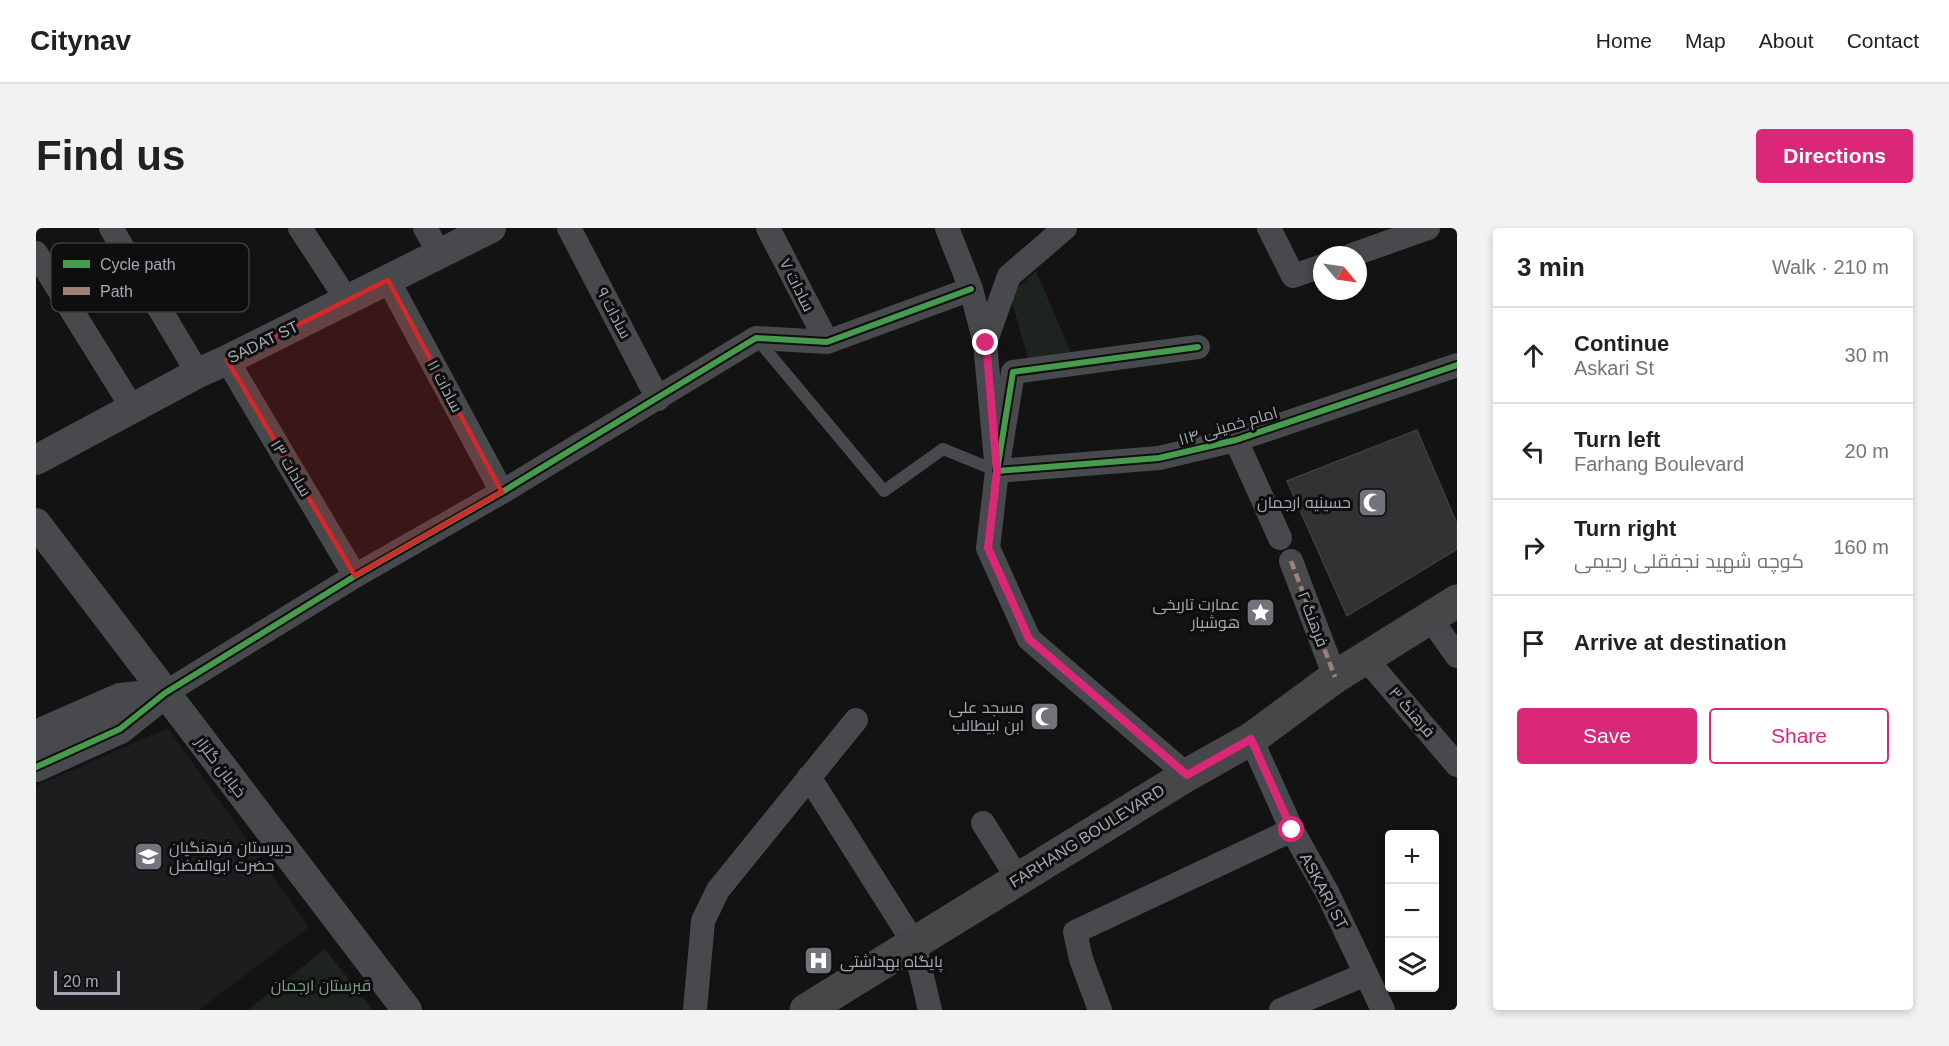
<!DOCTYPE html>
<meta charset="utf-8">
<style>
body{margin:0;font-family:Arial,Cairo,sans-serif;background:#f2f2f2;color:#202124}
.controls{position:absolute;right:18px;bottom:18px;display:grid;overflow:hidden;border-radius:6px;box-shadow:0 3px 9px #0003}
.controls button{width:54px;height:54px;display:grid;place-items:center;padding:0;border:0;border-bottom:2px solid #e0e0e0;background:#fff;color:#202124;font:30px sans-serif}
.compass{position:absolute;left:1277px;top:18px;width:54px;height:54px;border-radius:50%;background:#fff;box-shadow:0 3px 9px #0003;rotate:119deg}
.scale{position:absolute;left:18px;bottom:15px;width:66px;box-sizing:border-box;padding-left:6px;border:3px solid #a5a9b3;border-top:0;font-size:16px;line-height:21px;white-space:nowrap;color:#a5a9b3;-webkit-text-stroke:4px #0e0e0f;paint-order:stroke}
.stop{position:absolute;width:18px;height:18px;margin:-14px;border:4px solid #db2777;border-radius:50%;background:#fff}
.stop.end{background:#db2777;border-color:#fff;box-shadow:0 2px 6px #0008}
.list{margin:0;padding:0;list-style:none}
h2{display:flex;justify-content:space-between;align-items:center;height:78px;margin:0;padding:0 24px;font-size:26px}
h2 small{font-size:20px;font-weight:400;color:#757577}
.list li{display:grid;grid-template-columns:39px 1fr auto;gap:18px;align-items:center;box-sizing:border-box;height:96px;padding:0 24px;border-top:2px solid #e0e0e0}
.list b{display:block;font-size:22px;white-space:nowrap}
.list p{margin:0;font-size:20px;white-space:nowrap;color:#757577}
.list em{font-size:20px;font-style:normal;color:#757577}
.actions{display:flex;gap:12px;padding:18px 24px}
.actions a{flex:1;padding:14px 0;border:2px solid #db2777;border-radius:6px;text-align:center;font-size:21px;color:#db2777}
.actions .main{background:#db2777;color:#fff}
.icon{flex:none;width:33px;height:33px;fill:none;stroke:currentColor;stroke-width:2;stroke-linecap:round;stroke-linejoin:round}
.map{position:relative;flex:none;width:1421px;height:782px;overflow:hidden;border-radius:6px}
header{display:flex;align-items:center;gap:36px;box-sizing:border-box;height:84px;padding:0 30px;background:#fff;border-bottom:2px solid #e0e0e0}
header strong{font-size:28px}
nav{display:flex;gap:33px;margin-inline-start:auto;font-size:21px}
.intro{display:flex;align-items:center;justify-content:space-between;box-sizing:border-box;height:144px;padding:0 36px}
h1{margin:0;font-size:42px}
.button{padding:15px 27px;border-radius:6px;background:#db2777;color:#fff;font-size:21px;font-weight:700}
main{display:flex;gap:36px;padding:0 36px}
aside{flex:1;background:#fff;border-radius:6px;box-shadow:0 3px 9px #0003}
.map>svg:first-child{display:block}
</style>
<header>
<strong>Citynav</strong>
<nav><a>Home</a><a>Map</a><a>About</a><a>Contact</a></nav>
</header>
<div class="intro"><h1>Find us</h1><a class="button">Directions</a></div>
<main>
<div class="map">
<svg width="1421" height="782" viewBox="0 0 1421 782">
<rect width="100%" height="100%" fill="#131313"/>
<path fill="#1d1d1f" d="M132,500L273,699L162,782H0V558Z"/>
<path fill="#1d231e" d="M1000,43L1035,125L993,134L974,67Z
M289,721L337,782H212Z"/>
<path fill="#323234" stroke="#3c3d3f" stroke-width="1.5" d="M1381,202L1421,296V321L1311,388L1251,253Z"/>
<g fill="none" stroke-linecap="round" stroke-linejoin="round">
<path stroke="#48494c" stroke-width="12" d="M721,111L848,263L907,221L961,243"/>
<path stroke="#48494c" stroke-width="24" d="M75,0L162,145
M264,0L311,72
M389,0L404,26
M533,0L622,171
M732,0L791,114
M911,0L935,61L949,115L961,243L952,320L993,411L1151,547
M1233,0L1257,48L1286,38
M0,25L97,181
M1316,27L1392,0
M352,52L466,264
M949,115L973,48L1029,0
M1162,119L977,144L961,243L1123,230L1200,212L1421,137
M191,132L319,348
M1200,212L1244,310
M1255,333L1299,449
M1394,390L1421,428
M1330,431L1421,537
M129,465L319,348L466,264L720,110L791,114L935,61
M1215,511L1256,602L1291,664L1347,782
M773,549L878,715L894,782
M947,595L982,651
M659,782L667,693L682,662L820,492
M1064,782L1045,731L1039,704L1256,602
M1245,782L1330,746"/>
<path stroke="#48494c" stroke-width="30" d="M0,232L162,145L191,132L455,0
M0,295L371,782
M0,507L84,470L129,465
M0,539L84,501L129,465"/>
<path stroke="#47474a" stroke-width="33" d="M770,782L1151,547L1215,511L1299,449L1421,373"/>
<path stroke="#9e8076" stroke-width="4.5" stroke-dasharray="9 4.5" stroke-linecap="butt" d="M1255,333L1299,449"/>
<defs>
<path id="cycleway" d="M1162,119L977,144L961,243L1123,230L1200,212L1421,137
M0,539L84,501L129,465L319,348L466,264L720,110L791,114L935,61"/>
</defs>
<use href="#cycleway" stroke="#0e0e0f" stroke-width="10"/>
<use href="#cycleway" stroke="#469c4c" stroke-width="6"/>
</g>
<g fill="none" stroke-linecap="round" stroke-linejoin="round">
<path stroke="#db2777" stroke-width="8" d="M950,115L961,243L952,320L993,411L1151,547L1215,511L1256,602"/>
</g>
<path fill="#d62828" fill-opacity="0.2" stroke="#d62828" stroke-width="4.5" stroke-linejoin="round" d="M352,52L466,264L319,348L191,132Z"/>
<defs>
<symbol id="mosque-square" viewBox="-11 -11 22 22"><rect x="-9" y="-9" width="18" height="18" rx="4" fill="#72747b" stroke="#0e0e0f"/><path d="M3.5-4.9A6 6 0 1 0 3.5 4.9A5 5 0 1 1 3.5-4.9Z" fill="#fff"/></symbol>
<symbol id="sight-square" viewBox="-11 -11 22 22"><rect x="-9" y="-9" width="18" height="18" rx="4" fill="#72747b" stroke="#0e0e0f"/><path d="M0-6L1.8-2.2L6-1.7L2.9 1.2L3.7 5.4L0 3.3L-3.7 5.4L-2.9 1.2L-6-1.7L-1.8-2.2Z" fill="#fff"/></symbol>
<symbol id="school-square" viewBox="-11 -11 22 22"><rect x="-9" y="-9" width="18" height="18" rx="4" fill="#72747b" stroke="#0e0e0f"/><path d="M0-5L7-2L0 1L-7-2ZM-4 1L0 2.5L4 1V4Q0 6-4 4Z" fill="#fff"/></symbol>
<symbol id="hospital-square" viewBox="-11 -11 22 22"><rect x="-9" y="-9" width="18" height="18" rx="4" fill="#72747b" stroke="#0e0e0f"/><path d="M-5-5h3v3.5h4V-5h3V5h-3V1.5h-4V5h-3Z" fill="#fff"/></symbol>
</defs>
<g fill-rule="evenodd">
<use href="#mosque-square" x="1320" y="258" width="33" height="33"/>
<use href="#sight-square" x="1208" y="368" width="33" height="33"/>
<use href="#mosque-square" x="992" y="472" width="33" height="33"/>
<use href="#school-square" x="96" y="612" width="33" height="33"/>
<use href="#hospital-square" x="766" y="716" width="33" height="33"/>
</g>
<g text-anchor="middle" dominant-baseline="central" stroke-width="6" stroke-linejoin="round" paint-order="stroke">
<g font-size="16" fill="#a5a9b3" stroke="#0e0e0f">
<text transform="translate(761 57) rotate(63)">سادات ۷</text>
<text transform="translate(578 85) rotate(62)">سادات ۹</text>
<text transform="translate(227 114) rotate(-26)">SADAT ST</text>
<text transform="translate(409 158) rotate(62)">سادات ۱۱</text>
<text transform="translate(1192 198) rotate(-16)">امام خمینی ۱۱۴</text>
<text transform="translate(255 240) rotate(59)">سادات ۱۳</text>
<text transform="translate(1277 391) rotate(69)">فرهنگ ۲</text>
<text transform="translate(1376 484) rotate(49)">فرهنگ ۳</text>
<text transform="translate(185 539) rotate(53)">خیابان گلزار</text>
<text transform="translate(1051 608) rotate(-32)">FARHANG BOULEVARD</text>
<text transform="translate(1288 663) rotate(62)">ASKARI ST</text>
</g>
<g font-size="16" fill="#a5a9b3" stroke="#0e0e0f" text-anchor="end">
<text x="1315" y="274">حسینیه ارجمان</text>
<text x="1204" y="376">عمارت تاریخی<tspan x="1204" dy="18">هوشیار</tspan></text>
<text x="988" y="479">مسجد علی<tspan x="988" dy="18">ابن ابیطالب</tspan></text>
<text x="133" y="619" text-anchor="start">دبیرستان فرهنگیان<tspan x="133" dy="18">حضرت ابوالفضل</tspan></text>
<text x="804" y="733" text-anchor="start">پایگاه بهداشتی</text>
</g>
<g font-size="16" fill="#7d9d80" stroke="#0e0e0f">
<text x="285" y="757">قبرستان ارجمان</text>
</g>
</g>
<rect x="15" y="15" width="198" height="69" rx="9" fill="#0e0e0f" stroke="#3b3c40" stroke-width="1.5"/>
<rect x="27" y="32" width="27" height="8" fill="#469c4c"/>
<rect x="27" y="59" width="27" height="8" fill="#9e8076"/>
<g font-size="16" fill="#a5a9b3">
<text x="64" y="42">Cycle path</text>
<text x="64" y="69">Path</text>
</g>
</svg>
<div class="controls">
<button>+</button>
<button>−</button>
<button><svg class="icon" aria-label="layers" viewBox="0 0 24 24"><path d="M12 4l9 5-9 5-9-5zM3 14l9 5 9-5"/></svg></button>
</div>
<svg class="compass" viewBox="-18 -18 36 36"><path d="M0-13l5 13h-10z" fill="#e53935"/><path d="M0 13l5-13h-10z" fill="#757577"/></svg>
<div class="scale">20 m</div>
<div class="stop" style="left:1256px;top:602px"></div>
<div class="stop end" style="left:950px;top:115px"></div>
</div>
<aside>
<h2>3 min<small>Walk · 210 m</small></h2>
<ul class="list">
<li><svg class="icon" aria-label="ahead" viewBox="0 0 24 24"><path d="M12 20V5M6 11l6-6 6 6"/></svg><div><b>Continue</b><p>Askari St</p></div><em>30 m</em></li>
<li><svg class="icon" aria-label="left" viewBox="0 0 24 24"><path d="M17 20v-9H6M10 6l-5 5 5 5"/></svg><div><b>Turn left</b><p>Farhang Boulevard</p></div><em>20 m</em></li>
<li><svg class="icon" aria-label="right" viewBox="0 0 24 24"><path d="M7 20v-9h11M14 6l5 5-5 5"/></svg><div><b>Turn right</b><p>کوچه شهید نجفقلی رحیمی</p></div><em>160 m</em></li>
<li><svg class="icon" aria-label="arrive" viewBox="0 0 24 24"><path d="M6 21V4h12l-3 4 3 4H6"/></svg><div><b>Arrive at destination</b></div></li>
</ul>
<div class="actions"><a class="main">Save</a><a>Share</a></div>
</aside>
</main>
